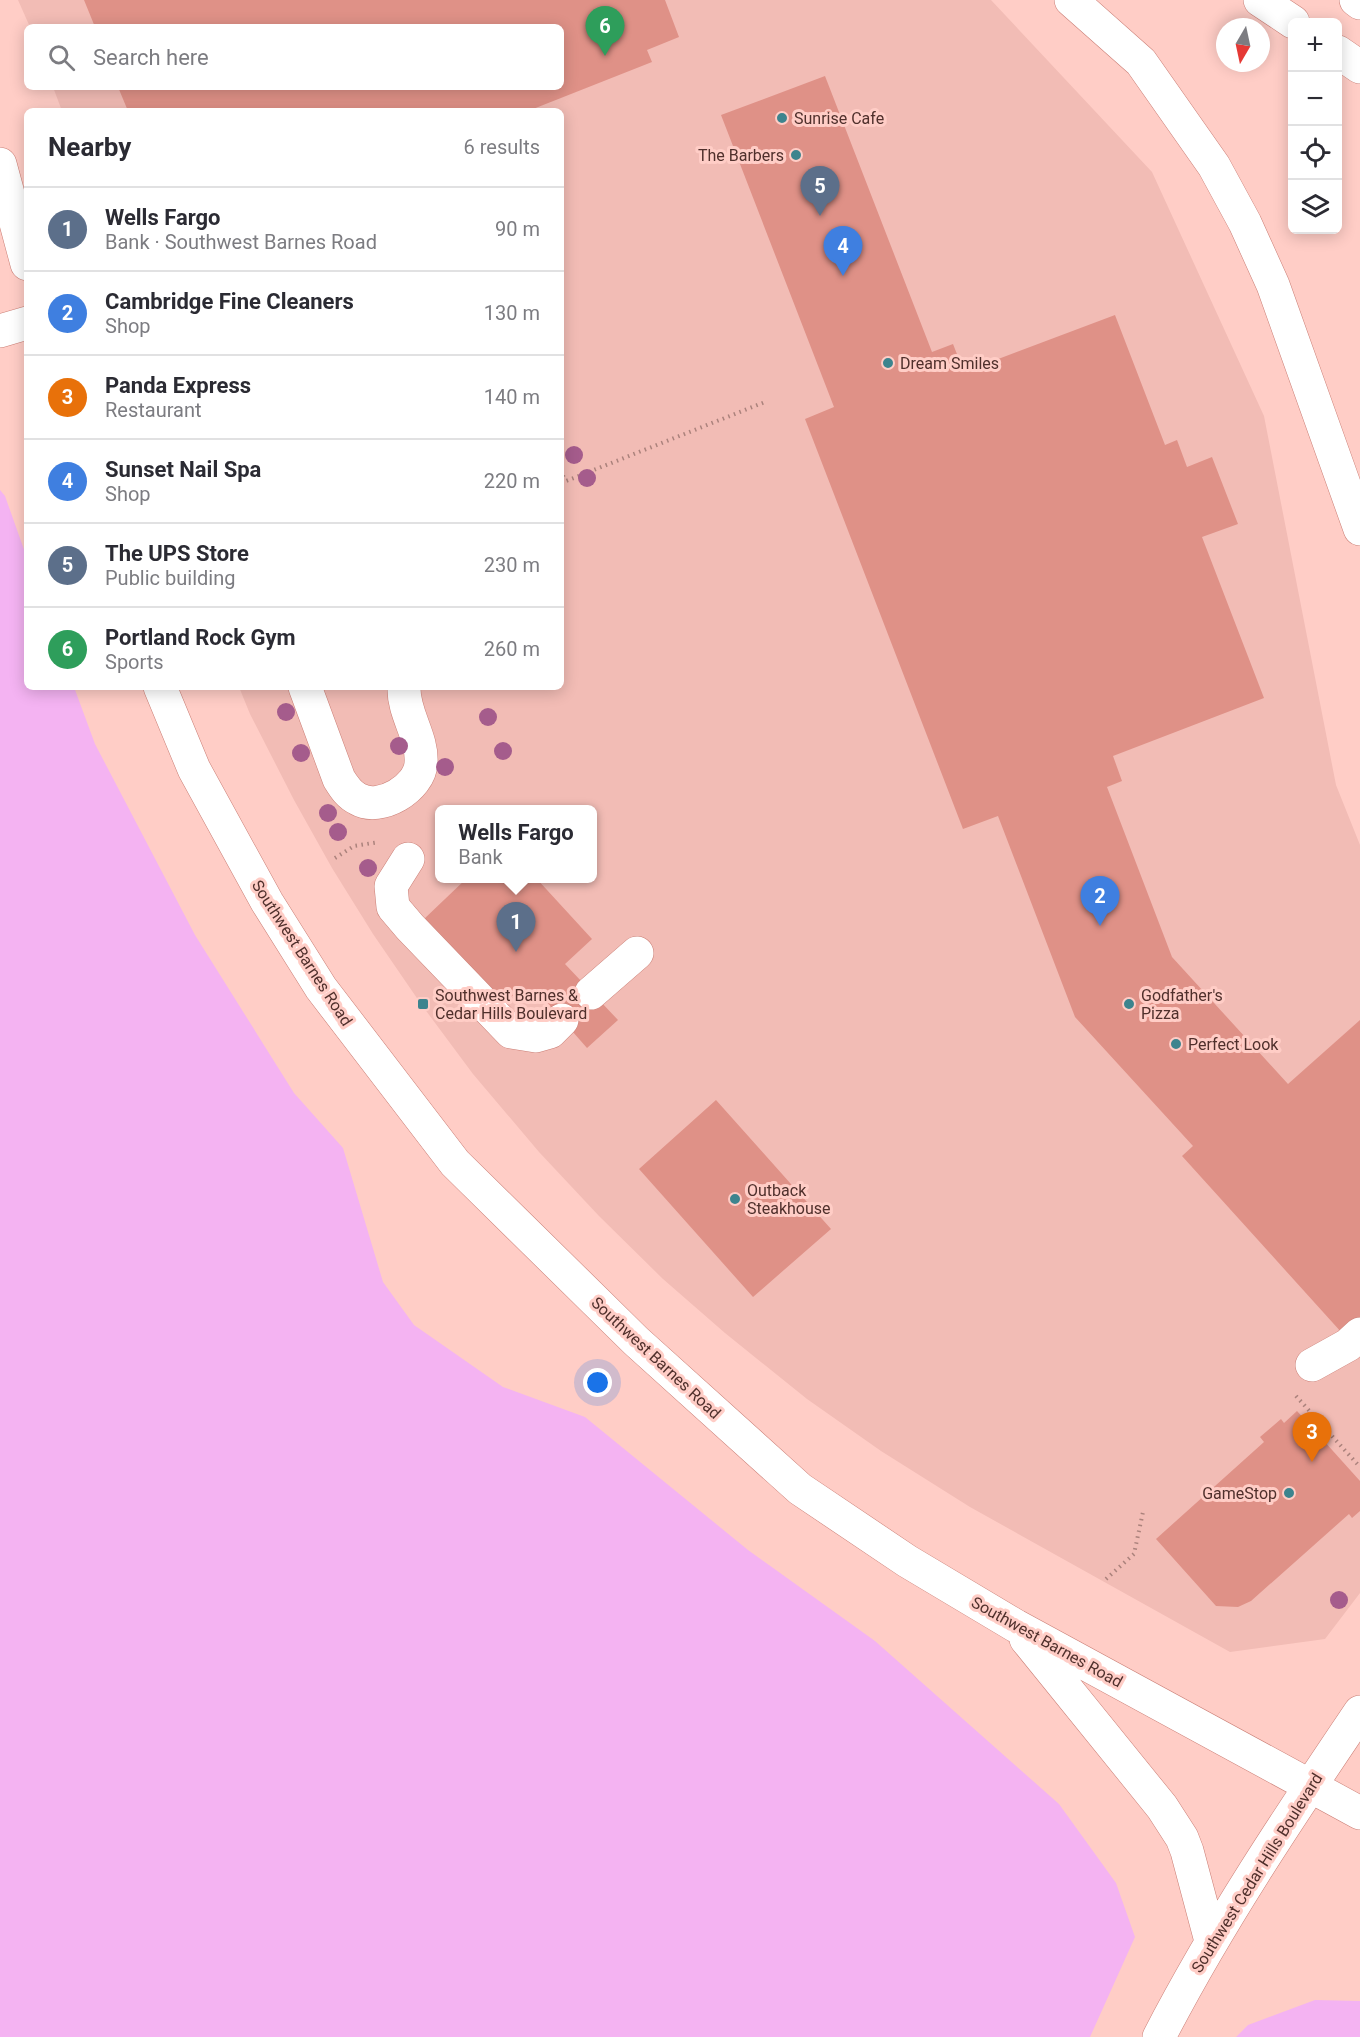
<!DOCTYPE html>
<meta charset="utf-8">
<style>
body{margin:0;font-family:Roboto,sans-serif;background:#f2f2f3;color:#2b2b33}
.controls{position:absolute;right:18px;top:18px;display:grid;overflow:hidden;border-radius:9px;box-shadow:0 3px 15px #0003}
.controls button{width:54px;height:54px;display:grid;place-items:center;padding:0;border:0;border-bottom:2px solid #e1e1e2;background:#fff;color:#2b2b33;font:30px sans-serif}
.compass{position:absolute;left:1216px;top:18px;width:54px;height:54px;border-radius:50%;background:#fff;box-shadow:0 3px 15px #0003;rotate:189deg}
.you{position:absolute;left:598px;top:1383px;width:21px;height:21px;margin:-15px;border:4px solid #fff;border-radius:50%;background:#1a73e8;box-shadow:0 0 0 9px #1a73e833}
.badge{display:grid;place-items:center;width:39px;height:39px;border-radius:50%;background:#3d848e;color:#fff;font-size:20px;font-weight:700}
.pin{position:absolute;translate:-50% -50px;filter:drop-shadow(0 2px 3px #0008)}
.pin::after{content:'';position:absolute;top:32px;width:21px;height:18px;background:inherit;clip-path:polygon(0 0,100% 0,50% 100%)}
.popup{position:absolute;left:435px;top:805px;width:162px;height:78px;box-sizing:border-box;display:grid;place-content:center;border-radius:9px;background:#fff;filter:drop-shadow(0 2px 4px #0005);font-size:20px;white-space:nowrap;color:#7c7c81}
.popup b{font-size:22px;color:#2b2b33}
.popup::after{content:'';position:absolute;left:50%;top:100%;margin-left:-12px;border:12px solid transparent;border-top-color:#fff}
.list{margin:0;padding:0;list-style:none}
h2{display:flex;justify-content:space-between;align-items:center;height:78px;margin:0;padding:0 24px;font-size:26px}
h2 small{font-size:20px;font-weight:400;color:#7c7c81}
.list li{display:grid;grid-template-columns:39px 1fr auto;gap:18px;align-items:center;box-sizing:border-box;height:84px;padding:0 24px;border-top:2px solid #e1e1e2}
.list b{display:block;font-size:22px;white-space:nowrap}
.list p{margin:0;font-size:20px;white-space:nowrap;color:#7c7c81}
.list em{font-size:20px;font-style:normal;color:#7c7c81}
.icon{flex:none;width:33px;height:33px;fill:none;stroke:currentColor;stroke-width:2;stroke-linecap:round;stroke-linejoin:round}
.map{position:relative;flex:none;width:1360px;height:2037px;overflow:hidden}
.search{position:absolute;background:#fff;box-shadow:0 3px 15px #0003;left:24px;top:24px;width:540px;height:66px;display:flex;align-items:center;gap:15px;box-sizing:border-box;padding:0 21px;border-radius:9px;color:#7c7c81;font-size:22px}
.panel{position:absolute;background:#fff;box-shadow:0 3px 15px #0003;left:24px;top:108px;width:540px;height:582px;border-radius:9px}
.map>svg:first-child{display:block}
</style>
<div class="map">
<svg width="1360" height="2037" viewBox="0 0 1360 2037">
<rect width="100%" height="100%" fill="#ffcdc6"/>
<path fill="#f2bcb5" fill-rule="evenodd" d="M18,0H991L1152,172L1264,416L1336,785L1360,845V1593L1325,1639L1230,1652L970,1507L881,1451L807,1399L725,1333L663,1279L599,1216L539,1152L473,1074L421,1004L373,934L332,868L294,800L250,714L239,687H561V111H62L53,87H561V27H30ZM440,810H592V878H440Z"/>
<path fill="#f4b3f2" d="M0,490L5,496L27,558V687H74L95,744L195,935L294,1093L343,1148L383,1282L414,1325L503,1387L585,1417L748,1550L875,1641L1059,1804L1116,1883L1135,1937L1090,2037H0Z
M1315,2000L1360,2001V2037H1236L1248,2025Z"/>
<path fill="#df9187" d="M84,0H665L679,37L647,50L652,62L528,111H128L118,87H561V27H95Z
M825,76L932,352L953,344L964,372L1115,315L1165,445L1177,440L1187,467L1212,457L1238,524L1202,537L1264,698L1113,756L1122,781L1107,787L1172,957L1288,1084L1360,1020V1317L1342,1333L1182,1156L1193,1146L1075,1017L998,816L963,829L805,419L834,407L721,115Z
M467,878H536L592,939L565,964L618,1020L587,1048L536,990L531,996H494L423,920Z
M716,1100L831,1229L753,1297L639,1169Z
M1297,1411L1360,1481V1511L1352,1518L1349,1514L1251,1601L1238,1607L1216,1606L1156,1539L1264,1442L1260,1437L1281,1419L1284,1423Z"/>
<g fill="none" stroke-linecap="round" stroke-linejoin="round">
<defs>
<path id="minor" d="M0,331L27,323
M305,687L339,779C344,787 349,795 358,799C380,812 420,788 421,763C423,737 403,714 404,687
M408,859L391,886L393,907L410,927L511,1032L536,1036L550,1032L562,1020
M591,993L637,953
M1312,1365L1348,1345L1360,1334"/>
<path id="major" d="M0,164L27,264
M160,687L194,769L267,902L321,988L455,1163L636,1341L800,1489L907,1561L1016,1626L1360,1813
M1026,1639L1162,1807L1182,1838L1187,1851L1211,1941
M1159,2037C1218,1923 1289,1817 1360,1712"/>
<path id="highway" d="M1071,0L1141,62L1214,166L1245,223L1273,285L1360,529
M1260,0L1293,22
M1356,0L1360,3
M1338,52L1360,67"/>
</defs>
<use href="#minor" stroke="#ca7e75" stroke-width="34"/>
<use href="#major" stroke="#ca7e75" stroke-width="34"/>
<use href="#highway" stroke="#ca7e75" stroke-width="34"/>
<path stroke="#ab827c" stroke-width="4" stroke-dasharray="1.5 4.5" stroke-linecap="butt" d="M561,470L565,481
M561,483L765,402
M335,858L354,846L379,842
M1296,1396L1360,1467
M1106,1579L1134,1554L1143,1512"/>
<use href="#minor" stroke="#fff" stroke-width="33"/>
<use href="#major" stroke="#fff" stroke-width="33"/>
<use href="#highway" stroke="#fff" stroke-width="33"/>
</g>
<g fill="#a55c8c">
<circle cx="574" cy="455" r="9"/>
<circle cx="587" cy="478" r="9"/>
<circle cx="286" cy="712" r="9"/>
<circle cx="488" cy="717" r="9"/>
<circle cx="399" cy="746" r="9"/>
<circle cx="503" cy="751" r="9"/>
<circle cx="301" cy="753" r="9"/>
<circle cx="445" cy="767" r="9"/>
<circle cx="328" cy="813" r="9"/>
<circle cx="338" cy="832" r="9"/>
<circle cx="368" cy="868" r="9"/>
<circle cx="1339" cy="1600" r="9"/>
</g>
<g fill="#3d848e" stroke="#ffcdc6" stroke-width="2">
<circle cx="782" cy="118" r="6"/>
<circle cx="796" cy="155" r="6"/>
<circle cx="888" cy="363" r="6"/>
<rect x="417" y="998" width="12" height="12" rx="3"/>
<circle cx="1129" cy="1004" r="6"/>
<circle cx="1176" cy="1044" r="6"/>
<circle cx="735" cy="1199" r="6"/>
<circle cx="1289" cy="1493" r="6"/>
</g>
<g text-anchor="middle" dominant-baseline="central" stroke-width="6" stroke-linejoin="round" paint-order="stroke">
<g font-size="16" fill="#50302c" stroke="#ffcdc6" text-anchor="start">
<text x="794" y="118">Sunrise Cafe</text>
<text x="784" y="155" text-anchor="end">The Barbers</text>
<text x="900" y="363">Dream Smiles</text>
<text x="435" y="995">Southwest Barnes &amp;<tspan x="435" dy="18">Cedar Hills Boulevard</tspan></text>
<text x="1141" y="995">Godfather's<tspan x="1141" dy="18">Pizza</tspan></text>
<text x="1188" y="1044">Perfect Look</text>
<text x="747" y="1190">Outback<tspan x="747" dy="18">Steakhouse</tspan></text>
<text x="1277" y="1493" text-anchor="end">GameStop</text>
</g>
<g font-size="16" fill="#50302c" stroke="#ffcdc6">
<text transform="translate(302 953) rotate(57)">Southwest Barnes Road</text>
<text transform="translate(656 1358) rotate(43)">Southwest Barnes Road</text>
<text transform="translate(1047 1642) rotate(29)">Southwest Barnes Road</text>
<text transform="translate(1257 1873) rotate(-58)">Southwest Cedar Hills Boulevard</text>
</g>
</g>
</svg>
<div class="controls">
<button>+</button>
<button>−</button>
<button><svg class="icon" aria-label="locate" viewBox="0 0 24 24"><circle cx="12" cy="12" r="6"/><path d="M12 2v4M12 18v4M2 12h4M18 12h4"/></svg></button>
<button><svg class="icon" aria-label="layers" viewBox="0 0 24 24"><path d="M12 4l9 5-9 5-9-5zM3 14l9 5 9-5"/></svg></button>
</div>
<svg class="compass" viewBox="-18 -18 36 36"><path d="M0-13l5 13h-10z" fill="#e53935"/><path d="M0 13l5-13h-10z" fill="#7c7c81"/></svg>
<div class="you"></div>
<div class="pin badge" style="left:516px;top:952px;background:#5c6f8a">1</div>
<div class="popup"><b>Wells Fargo</b>Bank</div>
<div class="pin badge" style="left:1100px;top:926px;background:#3f7fe0">2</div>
<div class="pin badge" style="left:1312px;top:1462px;background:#e8710a">3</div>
<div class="pin badge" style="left:843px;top:276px;background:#3f7fe0">4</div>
<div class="pin badge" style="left:820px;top:216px;background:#5c6f8a">5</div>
<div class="pin badge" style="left:605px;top:56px;background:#2e9e5b">6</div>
<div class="search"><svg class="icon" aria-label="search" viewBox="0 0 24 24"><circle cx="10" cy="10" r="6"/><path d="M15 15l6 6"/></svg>Search here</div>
<section class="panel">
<h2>Nearby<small>6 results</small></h2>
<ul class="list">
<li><span class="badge" style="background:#5c6f8a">1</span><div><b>Wells Fargo</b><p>Bank · Southwest Barnes Road</p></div><em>90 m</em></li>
<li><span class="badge" style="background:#3f7fe0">2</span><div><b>Cambridge Fine Cleaners</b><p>Shop</p></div><em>130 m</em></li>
<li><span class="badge" style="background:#e8710a">3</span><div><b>Panda Express</b><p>Restaurant</p></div><em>140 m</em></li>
<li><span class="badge" style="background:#3f7fe0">4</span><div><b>Sunset Nail Spa</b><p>Shop</p></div><em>220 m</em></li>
<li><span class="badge" style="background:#5c6f8a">5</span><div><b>The UPS Store</b><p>Public building</p></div><em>230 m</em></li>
<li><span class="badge" style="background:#2e9e5b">6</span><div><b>Portland Rock Gym</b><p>Sports</p></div><em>260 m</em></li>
</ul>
</section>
</div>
